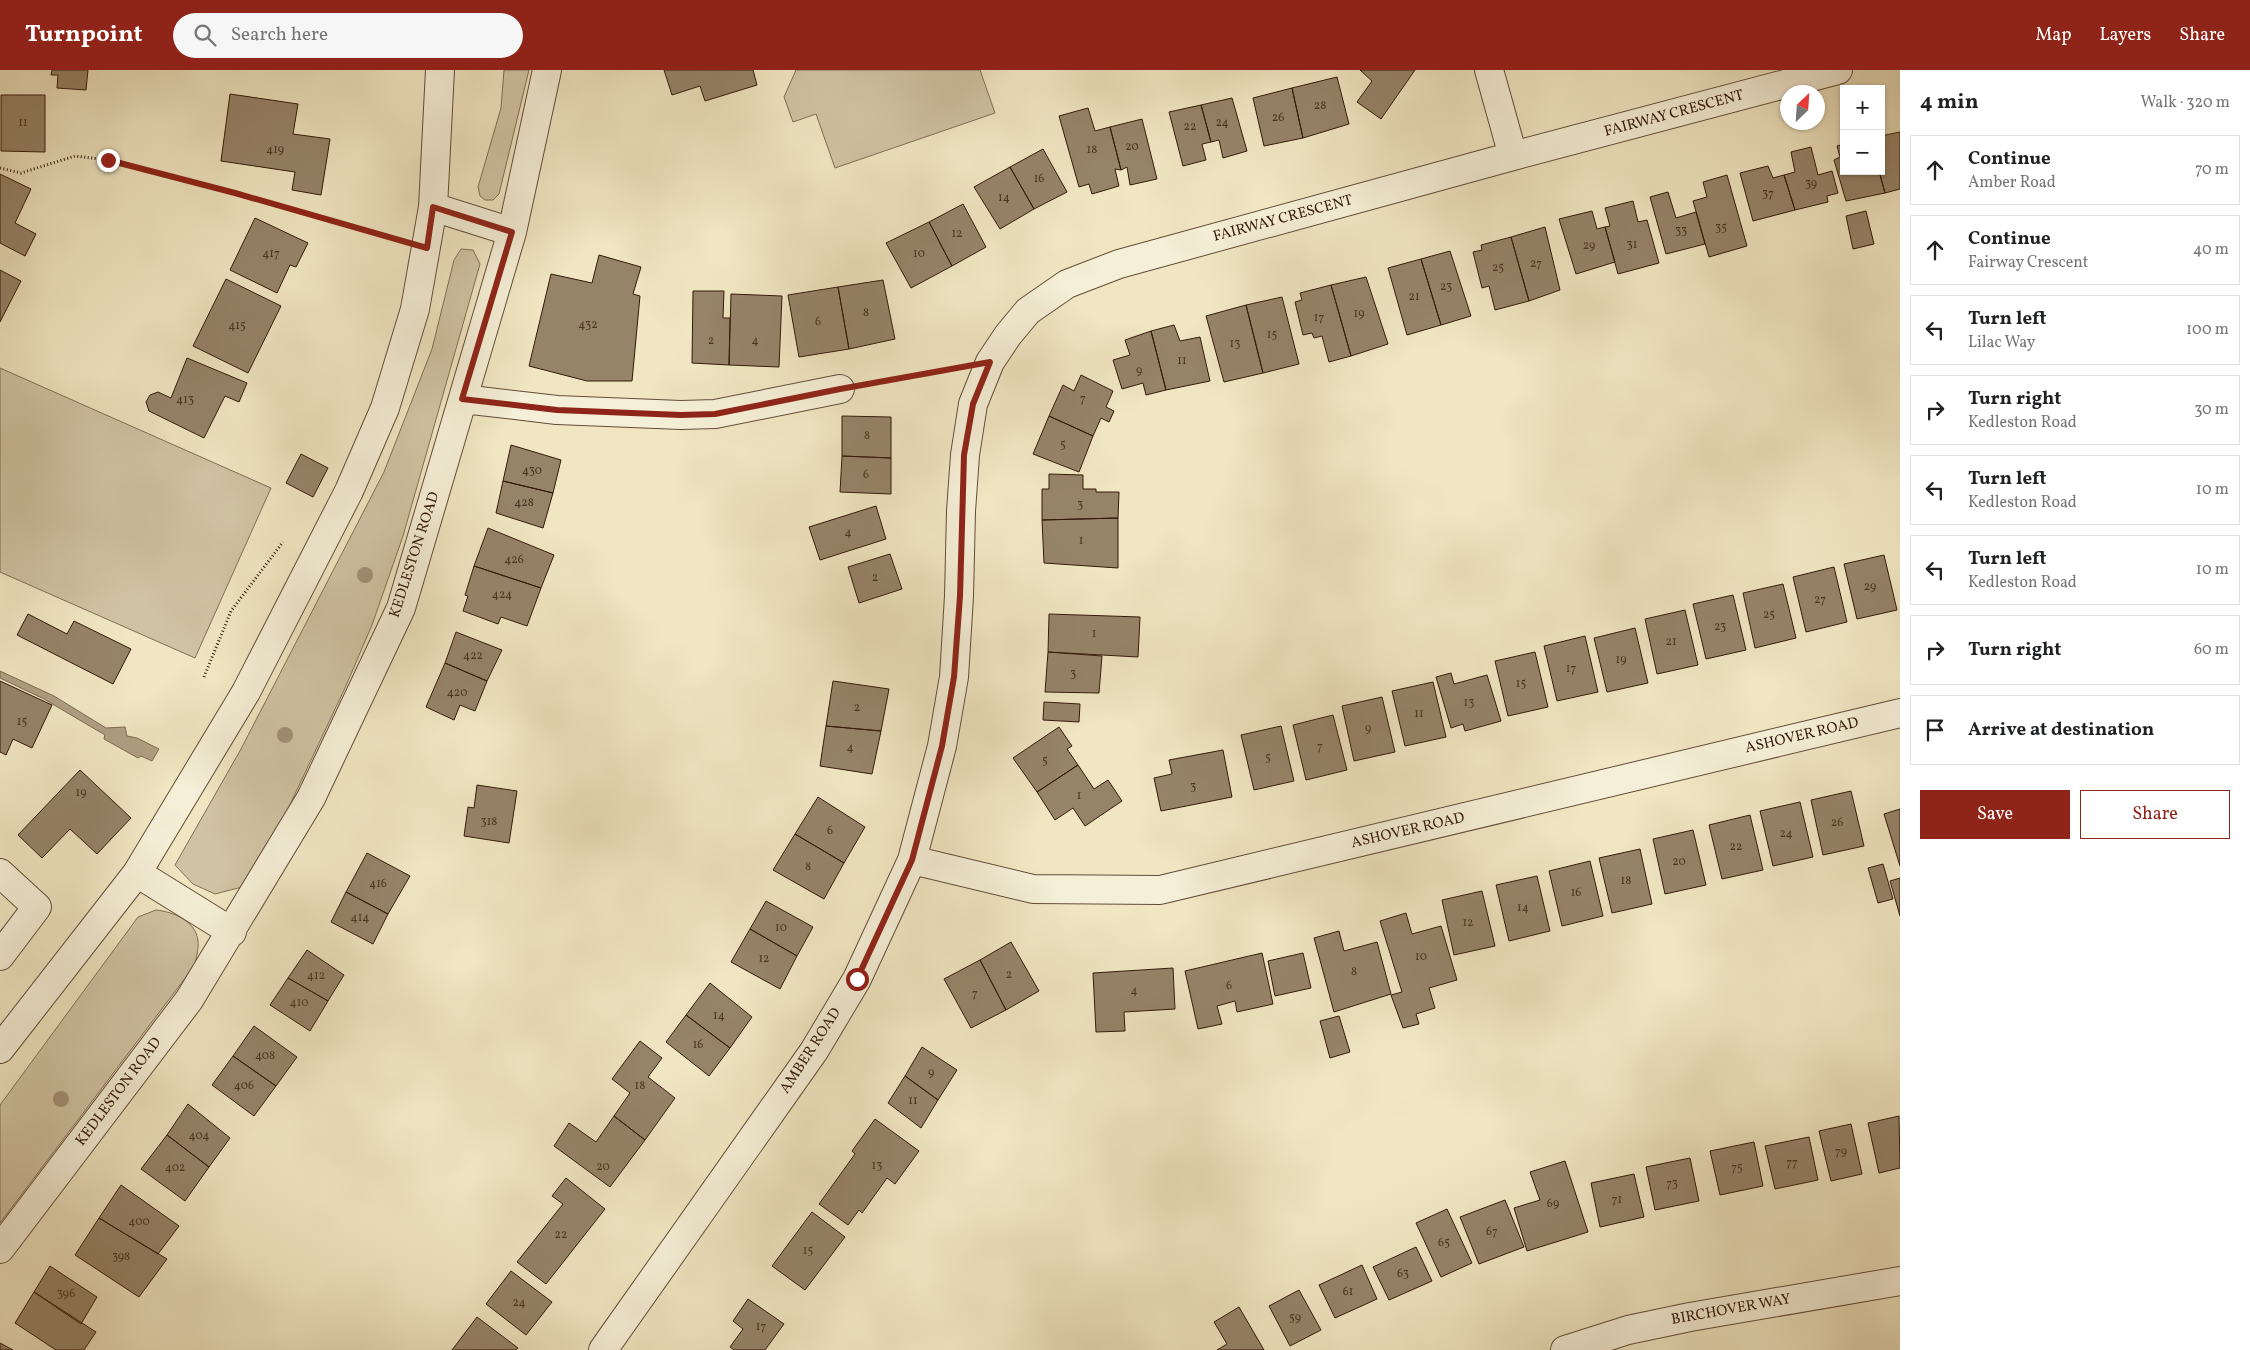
<!DOCTYPE html>
<meta charset="utf-8">
<style>
body{margin:0;font-family:Vollkorn,serif;background:#f6f6f6;color:#202124}
.controls{position:absolute;right:15px;top:15px;display:grid;overflow:hidden;border-radius:0px;box-shadow:0 1px 4px #0004}
.controls button{width:45px;height:45px;display:grid;place-items:center;padding:0;border:0;border-bottom:1px solid #e0e0e0;background:#fff;color:#202124;font:25px sans-serif}
.compass{position:absolute;left:1780px;top:15px;width:45px;height:45px;border-radius:50%;background:#fff;box-shadow:0 1px 4px #0004;rotate:25deg}
.stop{position:absolute;width:15px;height:15px;margin:-11px;border:4px solid #8f2418;border-radius:50%;background:#fff}
.stop.end{background:#8f2418;border-color:#fff;box-shadow:0 1px 5px #0008}
.list{margin:0;padding:0;list-style:none}
h2{display:flex;justify-content:space-between;align-items:center;height:65px;margin:0;padding:0 20px;font-size:21px}
h2 small{font-size:16px;font-weight:400;color:#757577}
.list li{display:grid;grid-template-columns:32px 1fr auto;gap:15px;align-items:center;box-sizing:border-box;height:70px;margin:0 10px 10px;padding:0 10px;border:1px solid #e0e0e0;border-radius:0px}
.list b{display:block;font-size:19px;white-space:nowrap}
.list p{margin:0;font-size:16px;white-space:nowrap;color:#757577}
.list em{font-size:16px;font-style:normal;color:#757577}
.actions{display:flex;gap:10px;padding:15px 20px}
.actions a{flex:1;padding:11px 0;border:1px solid #8f2418;border-radius:0px;text-align:center;font-size:18px;color:#8f2418}
.actions .main{background:#8f2418;color:#fff}
.icon{flex:none;width:28px;height:28px;fill:none;stroke:currentColor;stroke-width:2;stroke-linecap:round;stroke-linejoin:round}
.map{position:relative;flex:none;width:1900px;height:1280px;overflow:hidden}
header{display:flex;align-items:center;gap:30px;box-sizing:border-box;height:70px;padding:0 25px;background:#8f2418;color:#fff}
header strong{font-size:24px}
nav{display:flex;gap:28px;margin-inline-start:auto;font-size:18px}
.search{width:350px;height:45px;background:#f6f6f6;display:flex;align-items:center;gap:12px;box-sizing:border-box;padding:0 18px;border-radius:28px;color:#757577;font-size:19px}
main{display:flex}
aside{flex:1;background:#fff}
.map>svg:first-child{display:block}
</style>
<header>
<strong>Turnpoint</strong>
<div class="search"><svg class="icon" aria-label="search" viewBox="0 0 24 24"><circle cx="10" cy="10" r="6"/><path d="M15 15l6 6"/></svg>Search here</div>
<nav><a>Map</a><a>Layers</a><a>Share</a></nav>
</header>
<main>
<div class="map">
<svg width="1900" height="1280" viewBox="0 0 1900 1280">
<rect width="100%" height="100%" fill="#f0e6c2"/>
<filter id="stains"><feTurbulence type="fractalNoise" baseFrequency=".004" numOctaves="4"/><feColorMatrix values="0 0 0 0 .2 0 0 0 0 .09 0 0 0 0 .02 0 0 0 .5 -.17"/></filter>
<radialGradient id="worn" r=".72"><stop offset=".6" stop-color="#630" stop-opacity="0"/><stop offset="1" stop-color="#630" stop-opacity=".3"/></radialGradient>
<path fill="#d0c3a3" stroke="#826e56" d="M504,0H529L499,124L493,130H485L480,126L478,117L501,38Z
M796,0H980L995,43L835,98L816,44L793,52L784,27Z
M461,179L473,180L480,194L403,466L372,555L345,618L287,741L242,817L215,824L193,814L175,795L241,679L384,402L432,279L454,190Z
M0,298L271,418L195,588L0,502Z
M156,840C174,842 196,851 198,871C199,878 196,888 195,895L0,1153V1035L138,847Z"/>
<path fill="#b0a083" stroke="#7e6a52" d="M0,601L54,626L106,658L125,657L127,666L137,668L159,679L152,691L141,686L138,688L104,669L105,665L44,629L0,608Z"/>
<path fill="#968469" stroke="#341909" d="M52,0H88L86,20L57,18L58,5H51Z
M664,0H753L757,15L705,31L700,16L672,25Z
M1360,0H1415L1381,49L1357,32L1372,11Z
M1337,7L1349,54L1303,68L1292,18Z
M1292,18L1303,68L1264,76L1253,28Z
M230,24L298,34L293,64L330,69L321,125L292,120L295,102L221,91Z
M1,25H45V82L1,81Z
M1232,28L1247,81L1223,88L1219,70L1211,72L1201,35Z
M1201,35L1211,72L1202,74L1206,90L1183,96L1169,42Z
M1088,38L1095,61L1110,57L1121,100L1115,99L1119,116L1092,124L1089,114L1079,117L1059,46Z
M1142,49L1157,109L1130,115L1127,97L1121,100L1110,57Z
M1900,62V119L1885,123L1879,101H1881V66Z
M1844,74V101H1879L1885,123L1846,131L1834,90L1840,87L1837,76Z
M1811,77L1818,105L1832,101L1838,123L1827,126L1828,132L1795,140L1784,105L1795,102L1791,82Z
M1043,79L1067,122L1034,139L1010,97Z
M1768,96L1773,108L1784,105L1795,140L1753,151L1740,103Z
M1010,97L1034,139L1000,159L974,117Z
M0,104L31,119L15,153L36,164L25,186L0,173Z
M1727,105L1747,176L1709,187L1693,131L1707,127L1703,112Z
M1668,122L1676,148L1696,142L1705,174L1666,184L1650,127Z
M1633,131L1638,152L1647,150L1659,193L1618,204L1605,157L1610,156L1605,138Z
M963,134L986,177L952,196L929,152Z
M1592,141L1597,159L1605,157L1615,192L1576,204L1559,149Z
M1866,141L1874,174L1853,179L1846,146Z
M255,148L308,173L296,197L290,195L277,223L230,200Z
M929,152L952,196L911,218L886,173Z
M1545,157L1560,220L1529,231L1511,167Z
M1511,167L1529,231L1495,240L1489,216L1482,218L1473,182L1482,180L1481,175Z
M1450,181L1471,246L1441,255L1421,189Z
M599,185L641,197L633,224L640,226L632,311H587L529,296L551,204L592,213Z
M1421,189L1441,255L1407,265L1388,198Z
M0,200L21,211L0,252Z
M1366,207L1388,274L1351,286L1331,215Z
M226,209L281,236L248,303L193,276Z
M883,210L895,269L849,279L838,217Z
M1331,215L1351,286L1329,292L1322,266L1314,268L1312,263L1303,265L1295,232L1302,230L1300,223Z
M838,217L849,279L799,287L788,225Z
M693,221H724L723,248H730L729,295L692,293Z
M731,224L782,226L779,297L729,295Z
M1282,227L1299,294L1263,303L1246,235Z
M1246,235L1263,303L1224,312L1206,246Z
M1174,255L1180,271L1200,267L1210,311L1166,320L1151,261Z
M1151,261L1166,320L1146,325L1143,313L1122,319L1113,290L1130,285L1125,270Z
M187,288L247,313L239,332L225,326L204,368L149,341L146,332L150,325L158,322L171,328Z
M1081,305L1113,321L1106,337L1114,341L1109,352L1101,348L1093,366L1049,346L1063,315L1074,321Z
M842,346L891,347V388L842,386Z
M1049,346L1093,366L1079,402L1033,384Z
M511,375L561,390L553,423L503,411Z
M301,384L328,398L313,427L286,413Z
M842,386L891,388V424L840,422Z
M1049,404L1083,405V419H1096V422H1119L1118,448L1042,450V419H1049Z
M503,411L553,423L543,458L496,443Z
M876,436L886,469L820,490L809,457Z
M1118,448V498L1044,493L1042,450Z
M488,458L554,485L541,518L474,496Z
M890,484L902,519L859,533L848,497Z
M1884,485L1897,540L1857,549L1844,494Z
M474,496L541,518L527,556L501,547L498,554L463,541L468,526L465,525Z
M1834,497L1847,552L1806,562L1793,507Z
M1783,514L1796,568L1755,578L1743,523Z
M1733,525L1746,580L1706,589L1693,534Z
M1685,540L1698,595L1657,604L1645,549Z
M28,544L67,564L74,551L131,579L113,614L17,565Z
M1049,544L1140,547L1138,587L1048,582Z
M1635,558L1648,613L1607,622L1594,568Z
M456,562L502,580L487,611L445,593Z
M1585,566L1598,622L1557,631L1544,576Z
M1048,582L1102,586L1099,623L1045,622Z
M1535,582L1548,637L1508,646L1495,591Z
M445,593L487,611L475,641L460,635L454,650L426,637Z
M1451,603L1454,614L1487,605L1501,651L1465,661L1463,654L1451,658L1436,607Z
M0,611L52,635L32,678L13,669L6,685L0,682Z
M833,611L889,619L881,661L826,656Z
M1433,612L1446,667L1405,676L1392,621Z
M1382,627L1395,682L1354,691L1342,636Z
M1044,632L1080,634L1079,652L1043,650Z
M1333,645L1347,700L1306,710L1293,655Z
M826,656L881,661L872,704L820,696Z
M1281,656L1294,711L1254,720L1241,665Z
M1059,657L1072,676L1067,679L1078,695L1037,722L1013,688Z
M1223,680L1232,727L1161,741L1154,708L1172,704L1169,690Z
M1078,695L1094,719L1108,710L1122,731L1085,756L1073,738L1055,750L1037,722Z
M80,700L131,748L97,784L70,759L42,788L18,765Z
M477,715L517,721L509,773L464,766L468,737L474,738Z
M1851,721L1864,776L1823,785L1811,730Z
M818,727L865,757L844,793L795,764Z
M1800,732L1813,787L1773,796L1760,741Z
M1900,739V796L1884,744Z
M1750,745L1763,800L1722,809L1709,755Z
M1693,760L1706,815L1665,824L1653,769Z
M795,764L844,793L824,829L773,800Z
M1640,779L1652,834L1612,843L1599,788Z
M367,783L410,806L388,844L346,822Z
M1590,791L1603,846L1562,856L1549,801Z
M1883,794L1893,829L1878,833L1868,798Z
M1537,806L1550,861L1509,871L1496,815Z
M1900,808V846L1890,811Z
M1482,821L1495,876L1454,885L1442,830Z
M346,822L388,844L373,874L331,852Z
M766,831L813,857L797,886L750,859Z
M1406,843L1412,864L1441,856L1457,910L1429,918L1435,938L1416,944L1419,954L1403,958L1391,925L1402,922L1380,851Z
M750,859L797,886L780,919L731,892Z
M1339,861L1344,881L1377,872L1391,924L1334,942L1314,868Z
M1011,872L1039,921L1006,940L980,890Z
M307,880L344,905L328,931L288,908Z
M1262,883L1273,934L1237,942L1235,931L1217,936L1222,954L1198,959L1185,901Z
M1303,883L1311,918L1275,926L1268,891Z
M980,890L1006,940L971,958L944,909Z
M1173,898L1175,939L1124,942L1125,961L1096,962L1093,903Z
M288,908L328,931L310,961L270,935Z
M710,913L752,947L730,978L686,945Z
M686,945L730,978L709,1006L666,972Z
M1339,946L1350,982L1330,988L1320,951Z
M254,956L297,987L276,1016L233,986Z
M640,971L662,988L648,1007L675,1028L645,1070L614,1046L630,1023L612,1009Z
M922,977L957,1000L938,1030L905,1006Z
M233,986L276,1016L254,1046L212,1015Z
M905,1006L938,1030L921,1058L888,1033Z
M188,1034L230,1068L209,1097L167,1065Z
M614,1046L645,1070L610,1117L554,1076L569,1053L596,1072Z
M1899,1046L1900,1098L1879,1103L1868,1053Z
M875,1049L919,1081L895,1114L887,1108L862,1143L859,1140L848,1155L819,1134L855,1084L852,1081Z
M1851,1054L1862,1104L1831,1111L1819,1061Z
M167,1065L209,1097L185,1131L141,1099Z
M1809,1067L1818,1110L1775,1119L1765,1076Z
M1754,1072L1763,1116L1720,1125L1710,1081Z
M1690,1088L1699,1131L1655,1140L1646,1097Z
M1565,1091L1588,1162L1527,1181L1514,1138L1540,1130L1530,1102Z
M1634,1104L1644,1147L1600,1157L1591,1113Z
M566,1108L605,1139L546,1214L517,1192L563,1134L552,1126Z
M121,1115L179,1156L158,1184L99,1148Z
M1505,1130L1524,1177L1479,1194L1460,1147Z
M1447,1139L1472,1193L1441,1207L1416,1153Z
M812,1142L845,1167L805,1220L772,1196Z
M99,1148L167,1189L139,1227L75,1185Z
M1416,1177L1432,1211L1389,1230L1373,1197Z
M1362,1195L1377,1229L1335,1248L1319,1215Z
M50,1196L97,1227L81,1254L34,1222Z
M511,1201L552,1232L526,1265L486,1234Z
M1299,1220L1321,1260L1290,1276L1269,1236Z
M34,1222L96,1262L84,1280H56L15,1253Z
M748,1229L784,1254L765,1280H734L730,1277L743,1259L733,1251Z
M1239,1237L1264,1280H1217L1227,1274L1214,1252Z
M477,1247L518,1278L516,1280H452Z
M0,1273L13,1280H0Z"/>
<g fill="none" stroke-linecap="round" stroke-linejoin="round">
<defs>
<path id="minor" d="M1489,0L1513,86
M433,137L512,162
M463,329L557,340L681,345L715,344L840,319
M912,790L1033,819L1160,820L1900,643
M0,803L37,837L0,886
M137,803L232,862
M0,979L137,803L246,622L349,421L385,338L415,239L433,137L440,0
M0,1179L189,930L311,728L401,538L512,162L547,0
M603,1280L814,981L857,909L912,790L942,676L954,607L959,526L961,441L965,385L973,334L990,292L1008,265L1028,241L1067,214L1119,194L1513,86L1838,0
M1565,1280L1628,1260L1690,1247L1900,1211"/>
</defs>
<use href="#minor" stroke="#634c37" stroke-width="30"/>
<path stroke="#341909" stroke-width="3" stroke-dasharray="1 2.5" stroke-linecap="butt" d="M0,98L21,103L75,86L108,90L235,123L395,169
M872,313L952,298
M204,607L231,541L283,472"/>
<use href="#minor" stroke="#f5efd7" stroke-width="28"/>
</g>
<g fill="#a29176">
<circle cx="365" cy="505" r="8"/>
<circle cx="285" cy="665" r="8"/>
<circle cx="61" cy="1029" r="8"/>
</g>
<g fill="none" stroke-linecap="round" stroke-linejoin="round">
<path stroke="#8f2418" stroke-width="6" d="M108,90L235,123L427,178L433,137L512,162L462,329L557,340L681,345L715,344L840,319L990,292L973,334L964,385L960,526L954,607L942,676L912,790L857,909"/>
</g>
<g text-anchor="middle" dominant-baseline="central" stroke-width="4.5" stroke-linejoin="round" paint-order="stroke">
<g font-size="12" fill="#4c3421">
<text x="1320" y="36">28</text>
<text x="1278" y="48">26</text>
<text x="23" y="53">11</text>
<text x="1222" y="53">24</text>
<text x="1190" y="57">22</text>
<text x="1132" y="77">20</text>
<text x="275" y="80">419</text>
<text x="1092" y="80">18</text>
<text x="1039" y="109">16</text>
<text x="1811" y="114">39</text>
<text x="1768" y="124">37</text>
<text x="1004" y="128">14</text>
<text x="1721" y="158">35</text>
<text x="1681" y="161">33</text>
<text x="957" y="164">12</text>
<text x="1632" y="175">31</text>
<text x="1589" y="176">29</text>
<text x="271" y="184">417</text>
<text x="919" y="184">10</text>
<text x="1536" y="194">27</text>
<text x="1498" y="198">25</text>
<text x="1446" y="217">23</text>
<text x="1414" y="227">21</text>
<text x="866" y="243">8</text>
<text x="1359" y="244">19</text>
<text x="1319" y="248">17</text>
<text x="818" y="252">6</text>
<text x="588" y="255">432</text>
<text x="237" y="256">415</text>
<text x="1272" y="265">15</text>
<text x="711" y="271">2</text>
<text x="755" y="271">4</text>
<text x="1235" y="274">13</text>
<text x="1182" y="291">11</text>
<text x="1139" y="301">9</text>
<text x="1083" y="329">7</text>
<text x="185" y="330">413</text>
<text x="867" y="366">8</text>
<text x="1063" y="375">5</text>
<text x="532" y="401">430</text>
<text x="866" y="405">6</text>
<text x="524" y="433">428</text>
<text x="1080" y="435">3</text>
<text x="848" y="463">4</text>
<text x="1081" y="471">1</text>
<text x="514" y="490">426</text>
<text x="875" y="508">2</text>
<text x="1870" y="517">29</text>
<text x="502" y="525">424</text>
<text x="1820" y="530">27</text>
<text x="1769" y="545">25</text>
<text x="1720" y="557">23</text>
<text x="1094" y="564">1</text>
<text x="1671" y="572">21</text>
<text x="473" y="586">422</text>
<text x="1621" y="590">19</text>
<text x="1571" y="599">17</text>
<text x="1073" y="604">3</text>
<text x="1521" y="614">15</text>
<text x="457" y="623">420</text>
<text x="1469" y="633">13</text>
<text x="857" y="638">2</text>
<text x="1419" y="644">11</text>
<text x="22" y="652">15</text>
<text x="1368" y="659">9</text>
<text x="1320" y="677">7</text>
<text x="850" y="678">4</text>
<text x="1268" y="688">5</text>
<text x="1045" y="691">5</text>
<text x="1193" y="717">3</text>
<text x="81" y="723">19</text>
<text x="1079" y="726">1</text>
<text x="489" y="752">318</text>
<text x="1837" y="753">26</text>
<text x="830" y="761">6</text>
<text x="1786" y="764">24</text>
<text x="1736" y="777">22</text>
<text x="1679" y="792">20</text>
<text x="808" y="797">8</text>
<text x="1626" y="811">18</text>
<text x="378" y="814">416</text>
<text x="1576" y="823">16</text>
<text x="1523" y="838">14</text>
<text x="360" y="848">414</text>
<text x="1468" y="853">12</text>
<text x="781" y="858">10</text>
<text x="1421" y="887">10</text>
<text x="764" y="889">12</text>
<text x="1354" y="902">8</text>
<text x="1009" y="905">2</text>
<text x="316" y="906">412</text>
<text x="1229" y="916">6</text>
<text x="1134" y="921">4</text>
<text x="975" y="924">7</text>
<text x="299" y="933">410</text>
<text x="719" y="946">14</text>
<text x="698" y="975">16</text>
<text x="265" y="986">408</text>
<text x="931" y="1003">9</text>
<text x="244" y="1016">406</text>
<text x="640" y="1016">18</text>
<text x="913" y="1031">11</text>
<text x="199" y="1066">404</text>
<text x="1841" y="1082">79</text>
<text x="1792" y="1093">77</text>
<text x="877" y="1096">13</text>
<text x="603" y="1097">20</text>
<text x="175" y="1098">402</text>
<text x="1737" y="1098">75</text>
<text x="1672" y="1114">73</text>
<text x="1617" y="1130">71</text>
<text x="1553" y="1134">69</text>
<text x="139" y="1152">400</text>
<text x="1492" y="1162">67</text>
<text x="561" y="1165">22</text>
<text x="1444" y="1173">65</text>
<text x="808" y="1181">15</text>
<text x="121" y="1187">398</text>
<text x="1403" y="1204">63</text>
<text x="1348" y="1222">61</text>
<text x="66" y="1224">396</text>
<text x="519" y="1233">24</text>
<text x="1295" y="1248">59</text>
<text x="761" y="1257">17</text>
</g>
<g font-size="15" fill="#341909" stroke="#f5efd7">
<text transform="translate(1674 44) rotate(-15)">FAIRWAY CRESCENT</text>
<text transform="translate(1283 149) rotate(-15)">FAIRWAY CRESCENT</text>
<text transform="translate(415 485) rotate(-72)">KEDLESTON ROAD</text>
<text transform="translate(1802 666) rotate(-13)">ASHOVER ROAD</text>
<text transform="translate(1408 761) rotate(-13)">ASHOVER ROAD</text>
<text transform="translate(811 981) rotate(-57)">AMBER ROAD</text>
<text transform="translate(119 1022) rotate(-53)">KEDLESTON ROAD</text>
<text transform="translate(1731 1240) rotate(-10)">BIRCHOVER WAY</text>
</g>
</g>
<rect width="100%" height="100%" filter="url(#stains)"/>
<rect width="100%" height="100%" fill="url(#worn)"/>
</svg>
<div class="controls">
<button>+</button>
<button>−</button>
</div>
<svg class="compass" viewBox="-18 -18 36 36"><path d="M0-13l5 13h-10z" fill="#e53935"/><path d="M0 13l5-13h-10z" fill="#757577"/></svg>
<div class="stop" style="left:857px;top:909px"></div>
<div class="stop end" style="left:108px;top:90px"></div>
</div>
<aside>
<h2>4 min<small>Walk · 320 m</small></h2>
<ul class="list">
<li><svg class="icon" aria-label="ahead" viewBox="0 0 24 24"><path d="M12 20V5M6 11l6-6 6 6"/></svg><div><b>Continue</b><p>Amber Road</p></div><em>70 m</em></li>
<li><svg class="icon" aria-label="ahead" viewBox="0 0 24 24"><path d="M12 20V5M6 11l6-6 6 6"/></svg><div><b>Continue</b><p>Fairway Crescent</p></div><em>40 m</em></li>
<li><svg class="icon" aria-label="left" viewBox="0 0 24 24"><path d="M17 20v-9H6M10 6l-5 5 5 5"/></svg><div><b>Turn left</b><p>Lilac Way</p></div><em>100 m</em></li>
<li><svg class="icon" aria-label="right" viewBox="0 0 24 24"><path d="M7 20v-9h11M14 6l5 5-5 5"/></svg><div><b>Turn right</b><p>Kedleston Road</p></div><em>30 m</em></li>
<li><svg class="icon" aria-label="left" viewBox="0 0 24 24"><path d="M17 20v-9H6M10 6l-5 5 5 5"/></svg><div><b>Turn left</b><p>Kedleston Road</p></div><em>10 m</em></li>
<li><svg class="icon" aria-label="left" viewBox="0 0 24 24"><path d="M17 20v-9H6M10 6l-5 5 5 5"/></svg><div><b>Turn left</b><p>Kedleston Road</p></div><em>10 m</em></li>
<li><svg class="icon" aria-label="right" viewBox="0 0 24 24"><path d="M7 20v-9h11M14 6l5 5-5 5"/></svg><div><b>Turn right</b></div><em>60 m</em></li>
<li><svg class="icon" aria-label="arrive" viewBox="0 0 24 24"><path d="M6 21V4h12l-3 4 3 4H6"/></svg><div><b>Arrive at destination</b></div></li>
</ul>
<div class="actions"><a class="main">Save</a><a>Share</a></div>
</aside>
</main>
